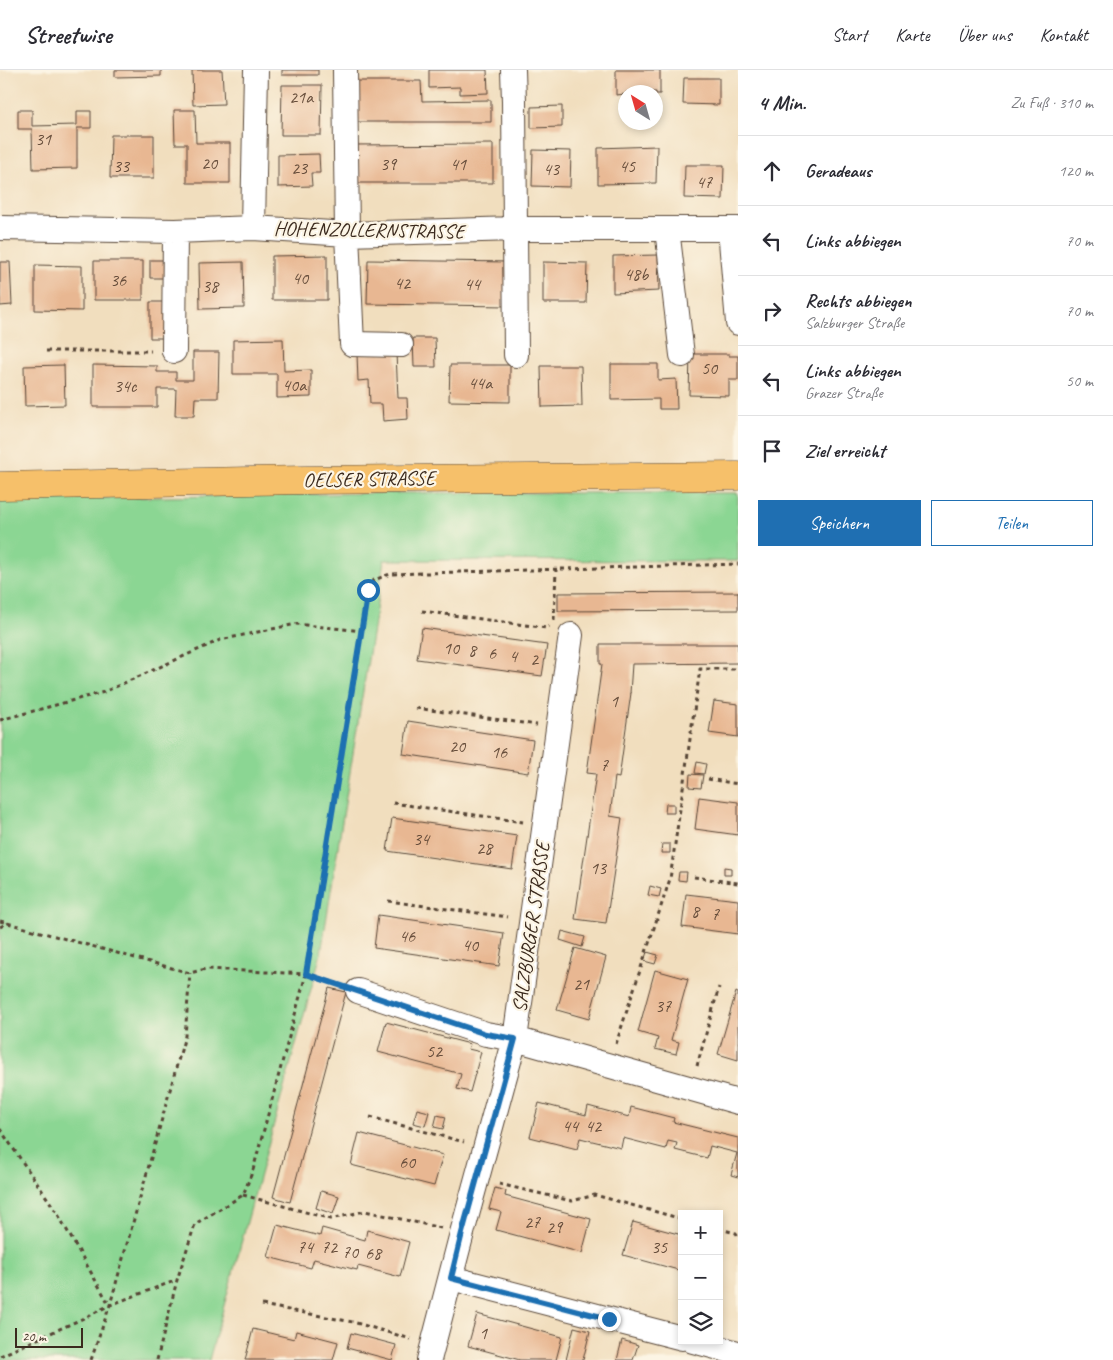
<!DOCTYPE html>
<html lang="de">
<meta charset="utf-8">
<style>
body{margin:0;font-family:Caveat,sans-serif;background:#f2f2f3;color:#2b2b33}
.controls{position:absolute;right:15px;bottom:15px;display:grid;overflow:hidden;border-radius:0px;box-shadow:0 2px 8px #0003}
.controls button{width:45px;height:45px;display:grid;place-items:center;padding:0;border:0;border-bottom:1px solid #e1e1e2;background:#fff;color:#2b2b33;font:25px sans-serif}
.compass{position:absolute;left:618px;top:15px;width:45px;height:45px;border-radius:50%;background:#fff;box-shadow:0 2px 8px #0003;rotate:323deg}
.scale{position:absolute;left:15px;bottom:12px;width:68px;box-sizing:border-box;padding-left:5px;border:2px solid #3b2a1e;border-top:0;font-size:14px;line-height:18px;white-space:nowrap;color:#3b2a1e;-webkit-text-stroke:4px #fcf5e5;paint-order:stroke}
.stop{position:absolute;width:15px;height:15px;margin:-11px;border:4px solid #1f6fb2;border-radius:50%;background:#fff}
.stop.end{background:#1f6fb2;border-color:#fff;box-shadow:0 1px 5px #0008}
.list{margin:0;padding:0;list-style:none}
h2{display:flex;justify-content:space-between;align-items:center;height:65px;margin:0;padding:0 20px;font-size:21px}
h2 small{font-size:16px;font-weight:400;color:#7c7c81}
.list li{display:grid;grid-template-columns:32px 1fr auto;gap:15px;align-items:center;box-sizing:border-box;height:70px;padding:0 20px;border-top:1px solid #e1e1e2}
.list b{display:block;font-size:19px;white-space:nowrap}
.list p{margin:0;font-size:16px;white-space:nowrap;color:#7c7c81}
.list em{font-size:16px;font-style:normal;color:#7c7c81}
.actions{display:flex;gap:10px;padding:15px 20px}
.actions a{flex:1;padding:11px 0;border:1px solid #1f6fb2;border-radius:0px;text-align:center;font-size:18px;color:#1f6fb2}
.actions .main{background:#1f6fb2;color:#fff}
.icon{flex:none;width:28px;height:28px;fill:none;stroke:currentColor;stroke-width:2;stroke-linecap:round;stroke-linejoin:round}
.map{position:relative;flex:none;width:738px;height:1290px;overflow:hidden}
header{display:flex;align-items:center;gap:30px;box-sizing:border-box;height:70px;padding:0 25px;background:#fff;border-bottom:1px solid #e1e1e2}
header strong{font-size:24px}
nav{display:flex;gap:28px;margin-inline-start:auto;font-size:18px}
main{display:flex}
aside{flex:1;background:#fff}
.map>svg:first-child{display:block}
</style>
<header>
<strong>Streetwise</strong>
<nav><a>Start</a><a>Karte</a><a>Über uns</a><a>Kontakt</a></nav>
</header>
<main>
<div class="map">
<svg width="738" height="1290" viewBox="0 0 738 1290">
<rect width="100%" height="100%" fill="#fcf5e5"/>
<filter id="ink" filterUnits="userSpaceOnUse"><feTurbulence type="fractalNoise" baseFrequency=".02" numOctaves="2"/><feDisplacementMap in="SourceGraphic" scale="10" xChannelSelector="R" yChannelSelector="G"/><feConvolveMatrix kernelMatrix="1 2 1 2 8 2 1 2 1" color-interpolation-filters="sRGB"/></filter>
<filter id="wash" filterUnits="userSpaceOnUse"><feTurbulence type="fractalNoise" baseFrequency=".0096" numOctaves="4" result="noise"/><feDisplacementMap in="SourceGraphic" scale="20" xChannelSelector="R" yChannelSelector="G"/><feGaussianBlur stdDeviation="1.12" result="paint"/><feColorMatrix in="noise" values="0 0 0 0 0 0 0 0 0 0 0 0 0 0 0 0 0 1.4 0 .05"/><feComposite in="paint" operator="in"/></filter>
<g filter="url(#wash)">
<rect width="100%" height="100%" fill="#f1debe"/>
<path fill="#8bd693" stroke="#638058" d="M385,423H738V491L384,490L321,883L209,1290H0V430Z"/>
<g id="blocks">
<path fill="#e8b792" d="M115,0H161V6L115,7Z
M192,0H222L224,34L193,35Z
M282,0H318V5H282Z
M429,0H487L488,23L460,24V17L429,18Z
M616,0H660V24H656V22H626V24L616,25Z
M684,8H719V35L683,34Z
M353,11H421L422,31L491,30V52H353Z
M282,15H322L321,65H281Z
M562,36V57L531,58V37Z
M18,40H32V56L77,55V41H91V58H77V98L33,99L32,59H18Z
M174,40H195L196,73H230V113H187V74H175Z
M111,65H154V108H110Z
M493,74V113H353V75Z
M657,76L656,113L598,114V78Z
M533,80L571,81L570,117L532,116Z
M319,84L320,103H311L312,116L278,117V85Z
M685,95H724L723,129L684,128Z
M327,185V230H272V186Z
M658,185L659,221L613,223V186Z
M150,190H168V208H150Z
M368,190L508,192L507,236L367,234Z
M94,191H143V230H94Z
M0,192H10L12,235L0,236Z
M243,192L244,238L200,239L199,193Z
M543,192L587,193L586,233H543Z
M35,195L82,196V241L35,240Z
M150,232H168V268H150Z
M413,268H435L436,297H414Z
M283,269L284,301L311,300V327L277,328V304H233V270Z
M193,282H219L218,328H195L194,346H175L176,319H157V337H93V295L157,296V302H176V310H193Z
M396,283L398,328H407L408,349L383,351L382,334H370L369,310L358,311L357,284Z
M690,284H729V286H738V310H729V326L689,325Z
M611,294H658V310L676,309L677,339H659V329L611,330Z
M64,295L65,335L25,336L24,296Z
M450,295H510V332L449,331Z
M541,296H581L582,336L542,337Z
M738,522V540L558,541V523Z
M422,558L547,575L542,606L417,589Z
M600,574H738V593L632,594L630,623H631L625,665L619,708L615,707L610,746L622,748L606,853L575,849L596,704L587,703L602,594H600Z
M714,631L738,634V667L709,663Z
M408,651L533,670L528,703L403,684Z
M697,692L706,694L704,704L695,703Z
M690,704L703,705L701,718L689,717Z
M699,727L738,732V765L695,759Z
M666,734H674V743H665Z
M392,748L517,766L512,799L387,781Z
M662,774H670V783H661Z
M724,797L731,798V805H724Z
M679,802H687L686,811L678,810Z
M650,816L661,819L659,827L648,825Z
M686,824L738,830V864L682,857Z
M378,845L504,863L499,896L374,878Z
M562,861L585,867L582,877L560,870Z
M575,878L606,887L589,949L557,940Z
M647,882L658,885L655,894L644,891Z
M655,900L688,909L671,970L679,972L676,984L655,979L658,968L638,962Z
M329,918L346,922L290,1132L273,1127Z
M736,922L738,923V990L718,984Z
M386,952L470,974L468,979L481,982L470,1022L457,1019L461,1004L378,982Z
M539,1033L586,1045L588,1036L629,1047L631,1037L674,1048L673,1052L738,1068V1107L731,1105L737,1083L710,1076L707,1088L675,1080L677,1073L668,1071L666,1079L623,1068L621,1078L580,1068L577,1079L530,1067Z
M417,1039L429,1042L425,1056L413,1053Z
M437,1045L446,1047L443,1059L434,1057Z
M359,1063L443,1085L434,1116L351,1095Z
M495,1118L506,1121L505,1126L591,1149L582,1183L496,1160L501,1142L489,1139Z
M321,1121L339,1126L333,1144L316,1138Z
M633,1152L682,1165V1201L623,1185Z
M277,1155L320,1166L322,1158L365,1170L367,1160L409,1172L400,1207L358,1196L357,1200L314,1189L311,1198L268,1187Z
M477,1244L562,1267L556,1290H520L468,1276Z
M574,1257L590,1261L583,1290H566Z
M253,1259L294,1269L296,1261L338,1272L333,1290H245Z
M351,1263L396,1275L392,1290L347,1278Z
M622,1270L638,1275L633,1290H617Z"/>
</g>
</g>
<g filter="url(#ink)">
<use href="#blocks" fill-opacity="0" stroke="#564536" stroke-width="1"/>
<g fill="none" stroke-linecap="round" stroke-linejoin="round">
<defs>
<path id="minor" d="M345,0L347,164L352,274L401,275
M513,0L514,31L516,285
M0,158L175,161L253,158L347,164L515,159H738
M253,158L256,0
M667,159L682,285
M730,159L738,253
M174,281L175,161
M358,921L486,964L515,969L738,1032
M451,1208L682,1268
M693,1271L738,1283
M429,1290L462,1163L515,969L571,565"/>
<path id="major" d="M0,416L305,410L738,406"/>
</defs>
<use href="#minor" stroke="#564536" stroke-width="26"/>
<use href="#major" stroke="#564536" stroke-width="29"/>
<path stroke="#564536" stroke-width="3" stroke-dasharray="4 4" stroke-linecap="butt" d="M46,281H151
M422,541L547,558L549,556
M554,550L556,500
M416,638L537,655
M0,650L104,622L220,570L296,554L362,561
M708,709L738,714
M393,733L523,752
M694,807L738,813
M388,831L508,847
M0,851L190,903L206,899L306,904L337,914
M0,857L8,853
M616,974L670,809L700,599H738
M697,996L719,917
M370,1047L464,1072
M0,1059L56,1141L109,1234
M499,1114L572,1131L595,1125L682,1149
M243,1125L331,1149L365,1141L441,1158
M719,1159L736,1163L738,1166
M262,1235L353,1252L411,1269
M0,1286L86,1247L110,1235L177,1210
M91,1290L110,1235L185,966L190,903
M157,1290L177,1210L195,1154L243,1125L253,1100L306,904L368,521L374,510L390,504L738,494"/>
<use href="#minor" stroke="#fff" stroke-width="24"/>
<use href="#major" stroke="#f6c06b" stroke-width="28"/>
</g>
</g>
<g fill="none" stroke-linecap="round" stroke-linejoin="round" filter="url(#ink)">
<path stroke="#1f6fb2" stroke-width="6" d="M368,520L306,904L486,964L515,969L462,1163L451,1208L609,1249"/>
</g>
<g text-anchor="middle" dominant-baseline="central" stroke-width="4.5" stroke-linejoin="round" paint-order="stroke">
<g font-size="18" fill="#664d3b">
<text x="301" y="27">21a</text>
<text x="43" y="69">31</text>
<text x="209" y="93">20</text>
<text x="388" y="94">39</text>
<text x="458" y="94">41</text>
<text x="121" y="96">33</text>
<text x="627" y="96">45</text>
<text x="299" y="98">23</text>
<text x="551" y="99">43</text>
<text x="704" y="112">47</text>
<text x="636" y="204">48b</text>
<text x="300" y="208">40</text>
<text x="118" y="210">36</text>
<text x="402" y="213">42</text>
<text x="472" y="214">44</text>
<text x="210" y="216">38</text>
<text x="709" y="298">50</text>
<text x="480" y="313">44a</text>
<text x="294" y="315">40a</text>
<text x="125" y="316">34c</text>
<text x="451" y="578">10</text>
<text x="472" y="580">8</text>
<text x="492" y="583">6</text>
<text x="513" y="586">4</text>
<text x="534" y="589">2</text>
<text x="614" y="631">1</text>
<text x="457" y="676">20</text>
<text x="499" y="682">16</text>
<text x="604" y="695">7</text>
<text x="421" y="769">34</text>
<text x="484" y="778">28</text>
<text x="598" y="798">13</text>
<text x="695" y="841">8</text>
<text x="715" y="844">7</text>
<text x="407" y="866">46</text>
<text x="470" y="875">40</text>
<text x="581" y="914">21</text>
<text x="663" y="936">37</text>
<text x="434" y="981">52</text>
<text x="570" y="1056">44</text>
<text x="593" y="1056">42</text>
<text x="407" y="1092">60</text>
<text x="532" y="1152">27</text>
<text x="554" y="1157">29</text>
<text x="305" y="1177">74</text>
<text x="329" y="1177">72</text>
<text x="659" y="1177">35</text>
<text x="350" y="1182">70</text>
<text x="373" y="1183">68</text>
<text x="483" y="1263">1</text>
</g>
<g font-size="20" fill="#3b2a1e" stroke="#fcf5e5">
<text transform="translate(369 160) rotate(1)">HOHENZOLLERNSTRASSE</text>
<text transform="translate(369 409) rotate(-1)">OELSER STRASSE</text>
<text transform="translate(531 857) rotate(-82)">SALZBURGER STRASSE</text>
</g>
</g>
</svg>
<div class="controls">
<button>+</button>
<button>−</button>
<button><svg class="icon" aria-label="layers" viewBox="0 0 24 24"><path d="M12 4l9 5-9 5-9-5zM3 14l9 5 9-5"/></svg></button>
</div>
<svg class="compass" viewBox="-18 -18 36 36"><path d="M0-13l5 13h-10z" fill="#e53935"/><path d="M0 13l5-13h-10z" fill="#7c7c81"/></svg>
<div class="scale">20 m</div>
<div class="stop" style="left:368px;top:520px"></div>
<div class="stop end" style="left:609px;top:1249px"></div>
</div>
<aside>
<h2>4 Min.<small>Zu Fuß · 310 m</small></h2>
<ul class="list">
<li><svg class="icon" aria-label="ahead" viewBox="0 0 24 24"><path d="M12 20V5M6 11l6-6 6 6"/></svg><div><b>Geradeaus</b></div><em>120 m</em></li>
<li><svg class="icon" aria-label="left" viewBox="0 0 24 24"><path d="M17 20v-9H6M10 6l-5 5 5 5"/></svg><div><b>Links abbiegen</b></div><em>70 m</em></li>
<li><svg class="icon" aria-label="right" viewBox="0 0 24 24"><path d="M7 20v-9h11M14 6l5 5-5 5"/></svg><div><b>Rechts abbiegen</b><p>Salzburger Straße</p></div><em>70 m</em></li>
<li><svg class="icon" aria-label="left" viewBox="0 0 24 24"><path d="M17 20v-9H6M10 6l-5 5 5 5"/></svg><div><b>Links abbiegen</b><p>Grazer Straße</p></div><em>50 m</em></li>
<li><svg class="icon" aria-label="arrive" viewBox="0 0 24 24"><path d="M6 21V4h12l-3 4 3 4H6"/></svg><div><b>Ziel erreicht</b></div></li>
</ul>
<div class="actions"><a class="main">Speichern</a><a>Teilen</a></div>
</aside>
</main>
